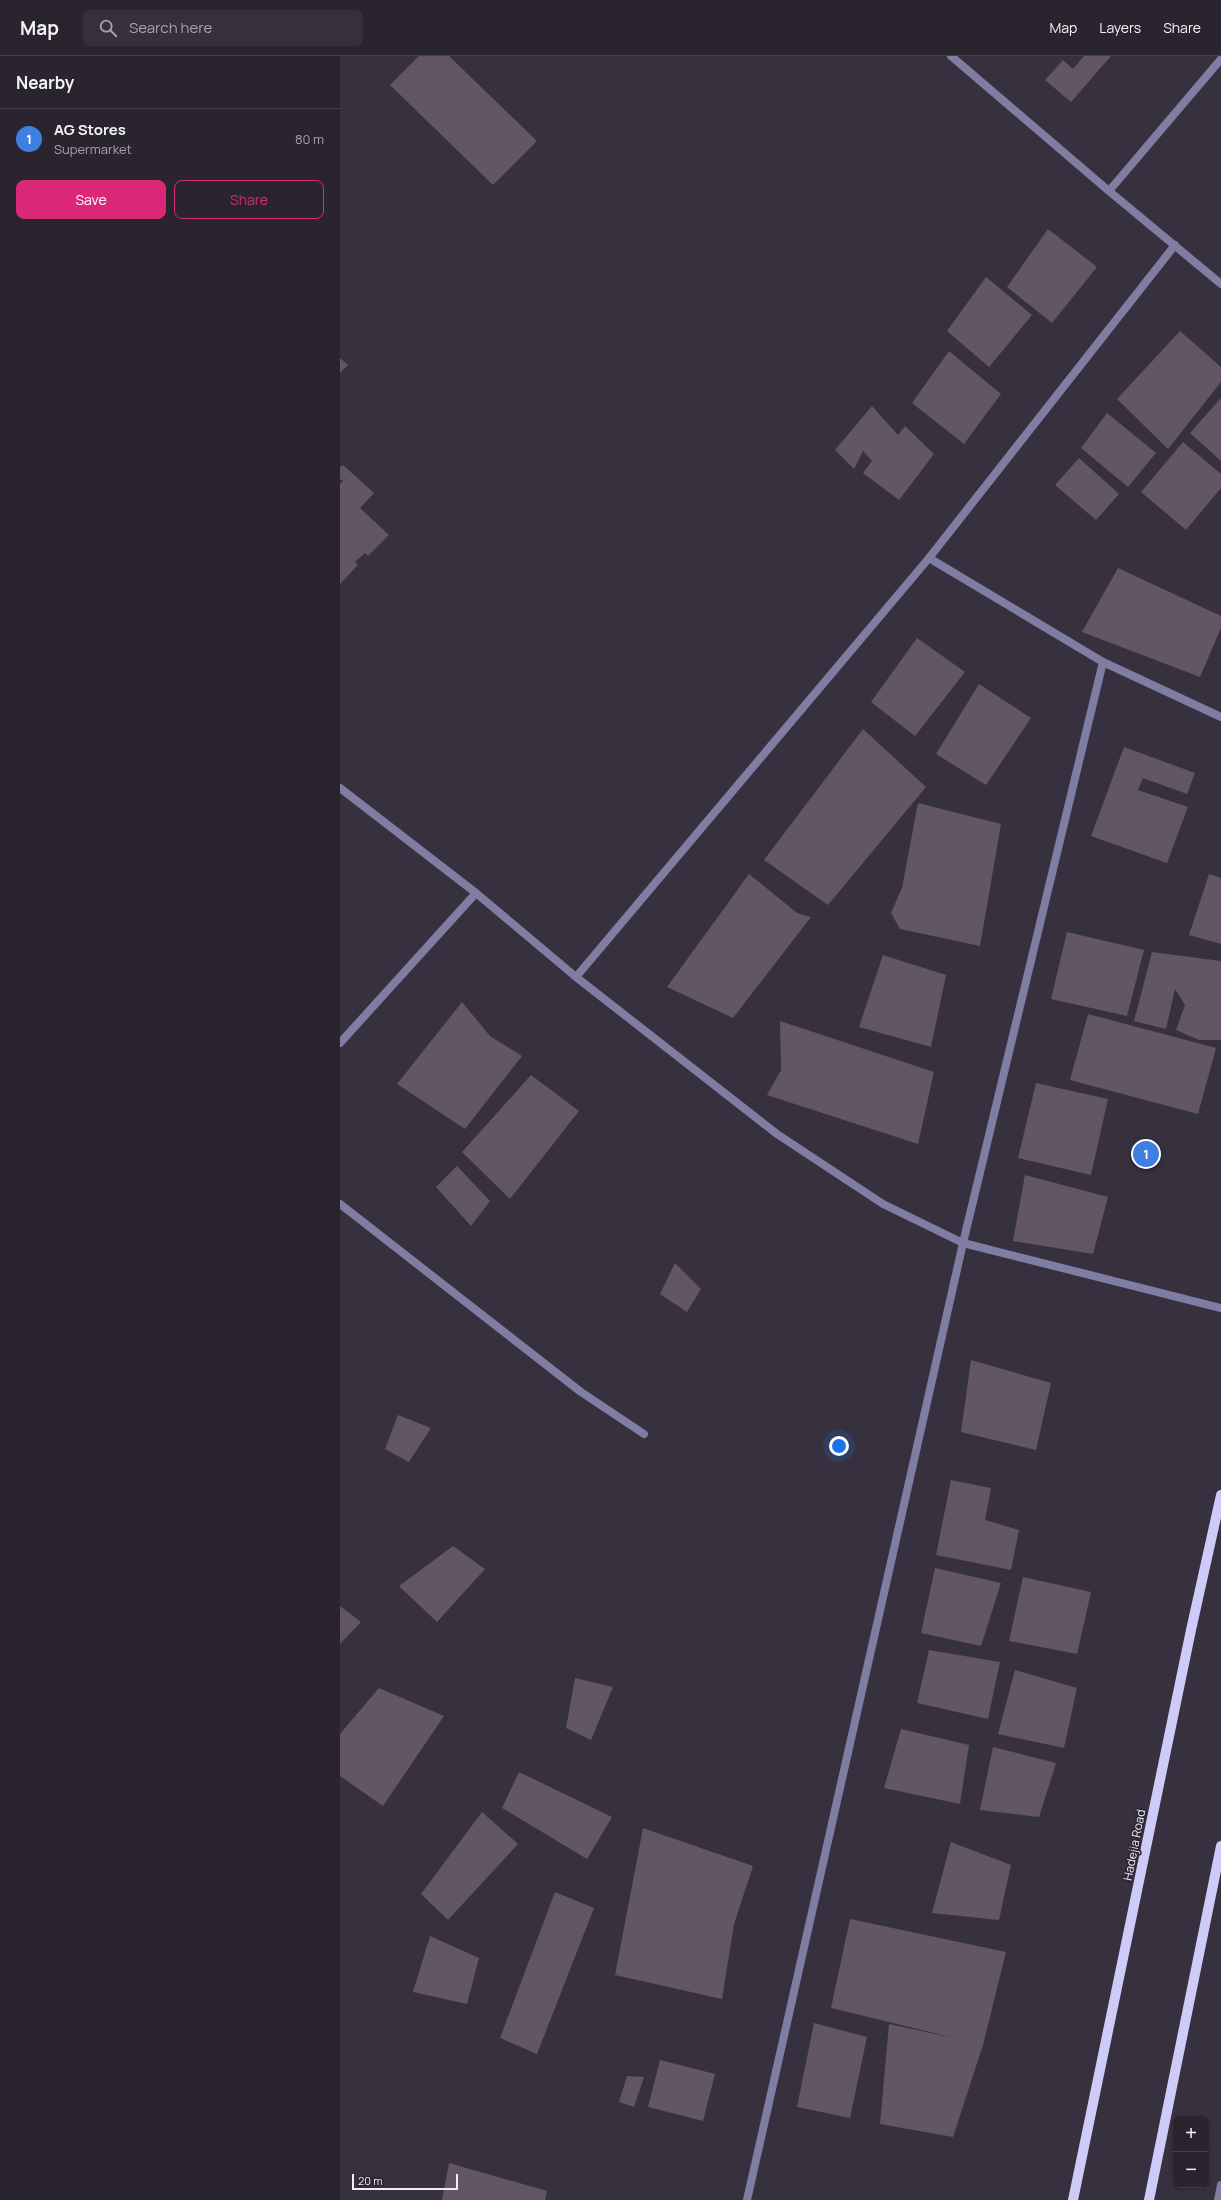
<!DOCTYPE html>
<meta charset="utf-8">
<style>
body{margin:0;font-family:Manrope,sans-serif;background:#35303a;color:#f1f3f6}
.controls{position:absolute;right:12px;bottom:12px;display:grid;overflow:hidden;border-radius:8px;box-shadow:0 1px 3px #0004}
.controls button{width:36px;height:36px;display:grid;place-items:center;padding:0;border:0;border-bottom:1px solid #45414a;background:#29242e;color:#f1f3f6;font:20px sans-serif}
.scale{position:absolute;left:12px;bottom:10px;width:106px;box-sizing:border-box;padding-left:4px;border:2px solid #f0ecf5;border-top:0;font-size:11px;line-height:14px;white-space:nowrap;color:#f0ecf5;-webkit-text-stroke:3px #2d2634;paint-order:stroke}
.you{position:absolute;left:499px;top:1390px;width:14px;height:14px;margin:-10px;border:3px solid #fff;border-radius:50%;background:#1a73e8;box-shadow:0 0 0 6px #1a73e833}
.badge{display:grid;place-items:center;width:26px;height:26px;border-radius:50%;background:#db2777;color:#fff;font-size:13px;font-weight:700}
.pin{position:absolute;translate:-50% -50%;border:2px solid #fff;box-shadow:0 1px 4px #0006}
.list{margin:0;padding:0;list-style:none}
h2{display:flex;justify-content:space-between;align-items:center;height:52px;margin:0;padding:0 16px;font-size:17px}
h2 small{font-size:13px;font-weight:400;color:#a5a4aa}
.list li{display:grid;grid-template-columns:26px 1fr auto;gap:12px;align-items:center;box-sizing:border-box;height:60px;padding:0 16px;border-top:1px solid #45414a}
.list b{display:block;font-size:15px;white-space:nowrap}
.list p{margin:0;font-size:13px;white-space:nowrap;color:#a5a4aa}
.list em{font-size:13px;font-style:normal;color:#a5a4aa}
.actions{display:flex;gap:8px;padding:12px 16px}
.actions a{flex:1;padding:9px 0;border:1px solid #db2777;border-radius:8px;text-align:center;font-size:14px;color:#db2777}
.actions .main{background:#db2777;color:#fff}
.icon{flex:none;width:22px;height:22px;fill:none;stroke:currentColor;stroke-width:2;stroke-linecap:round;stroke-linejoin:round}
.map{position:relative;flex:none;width:881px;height:2144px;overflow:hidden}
header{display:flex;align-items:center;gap:24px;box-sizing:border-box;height:56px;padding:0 20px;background:#29242e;border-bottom:1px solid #45414a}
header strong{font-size:19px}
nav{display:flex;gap:22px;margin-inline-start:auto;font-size:14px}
.search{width:280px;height:36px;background:#35303a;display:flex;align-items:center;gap:10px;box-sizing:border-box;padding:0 14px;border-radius:8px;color:#a5a4aa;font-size:15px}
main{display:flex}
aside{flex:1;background:#29242e}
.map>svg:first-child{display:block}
</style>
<header>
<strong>Map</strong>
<div class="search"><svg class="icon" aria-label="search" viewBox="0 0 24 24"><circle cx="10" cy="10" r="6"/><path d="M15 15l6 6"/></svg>Search here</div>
<nav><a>Map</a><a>Layers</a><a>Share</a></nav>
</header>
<main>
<aside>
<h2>Nearby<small></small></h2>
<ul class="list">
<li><span class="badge" style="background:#3f7fe0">1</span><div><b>AG Stores</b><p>Supermarket</p></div><em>80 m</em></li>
</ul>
<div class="actions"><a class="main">Save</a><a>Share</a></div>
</aside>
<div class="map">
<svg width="881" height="2144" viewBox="0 0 881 2144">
<rect width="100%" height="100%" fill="#37303e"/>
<path fill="#635663" d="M79,0H109L197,85L153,129L50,29Z
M744,0H771L731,46L705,24L723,4L733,13Z
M708,173L757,211L712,267L667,231Z
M646,221L692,259L649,311L607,275Z
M840,275L881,311V326L828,393L777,343Z
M609,295L661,338L624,388L572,347Z
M0,302L8,309L0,317Z
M881,342V405L850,377Z
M532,350L558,379L565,370L594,398L559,444L523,417L532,405L523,395L514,413L495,394Z
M767,357L816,397L788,431L741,392Z
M843,386L881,418V432L846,474L801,436Z
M739,402L779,438L756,464L715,429Z
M3,409L34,437L20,452L49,479L28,500L25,497L15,506L18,509L0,528V428L3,425L0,423V411Z
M778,512L881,560V572L860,621L742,576Z
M577,582L625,616L575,680L531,646Z
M639,628L691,662L646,729L596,698Z
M523,673L586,731L488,849L424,804Z
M784,691L855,717L847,738L803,722L798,734L848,751L827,807L751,780Z
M578,747L661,768L640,890L560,873L551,857L562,832Z
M409,818L457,857L471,861L393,962L327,931Z
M869,818L881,822V888L849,879Z
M727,876L804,894L787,960L711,943Z
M812,896L881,905V984H859L836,974L845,949L835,933L826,973L794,965Z
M543,899L606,919L591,991L519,971Z
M122,946L150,980L182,1000L125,1073L57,1028Z
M748,958L876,992L858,1058L730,1024Z
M440,965L594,1016L578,1088L427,1039L441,1014Z
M191,1019L239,1055L170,1143L122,1096Z
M696,1027L768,1043L751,1119L678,1102Z
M117,1110L150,1145L131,1170L96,1131Z
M685,1119L768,1141L753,1198L673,1185Z
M335,1207L361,1233L347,1256L320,1238Z
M631,1304L711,1327L696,1394L621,1376Z
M58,1359L91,1372L69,1406L45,1393Z
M611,1424L651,1432L645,1464L679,1474L671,1514L596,1499Z
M113,1490L145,1513L97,1566L59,1530Z
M595,1512L661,1527L641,1590L581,1577Z
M683,1521L751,1536L737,1598L669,1585Z
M0,1550L21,1566L0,1588Z
M589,1594L660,1606L648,1663L577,1647Z
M675,1614L737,1632L724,1692L658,1678Z
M235,1622L273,1631L251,1684L226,1672Z
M39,1632L104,1660L43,1750L0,1720V1678Z
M561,1673L629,1689L620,1748L544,1732Z
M653,1691L716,1707L699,1761L640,1754Z
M179,1716L272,1761L247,1803L162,1752Z
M142,1756L178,1788L108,1864L81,1838Z
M303,1772L413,1810L394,1868L382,1943L275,1919Z
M611,1786L671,1809L659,1864L592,1857Z
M215,1836L254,1852L197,1998L160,1982Z
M510,1863L666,1896L643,1989L613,2081L540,2068L549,1968L619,1983L491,1952Z
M90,1880L139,1902L127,1948L73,1936Z
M474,1967L527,1981L510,2062L457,2051Z
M320,2004L375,2018L363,2065L308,2051Z
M287,2020L304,2021L294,2051L279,2046Z
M109,2107L207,2135L205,2144H102Z"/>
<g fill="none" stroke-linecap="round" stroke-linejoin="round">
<path stroke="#807da2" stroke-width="8" d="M611,0L769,135L881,228
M769,135L881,3
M589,502L763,606L881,661
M0,732L136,837L236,921L437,1078L543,1148L623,1187L881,1252
M236,921L589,502L835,189
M0,987L136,837
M0,1148L241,1336L304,1378
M407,2144L623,1187L763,606
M878,2144L881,2129"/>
<path stroke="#cecbf8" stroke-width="10" d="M733,2144L851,1574L881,1439
M809,2144L881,1790"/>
</g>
<g text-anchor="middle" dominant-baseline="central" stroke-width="3.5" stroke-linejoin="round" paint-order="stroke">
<g font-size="12" fill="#f0ecf5" stroke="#2d2634">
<text transform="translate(794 1789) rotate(-79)">Hadejia Road</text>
</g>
</g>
</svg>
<div class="controls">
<button>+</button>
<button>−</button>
</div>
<div class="scale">20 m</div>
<div class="you"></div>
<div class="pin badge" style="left:806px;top:1098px;background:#3f7fe0">1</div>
</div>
</main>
